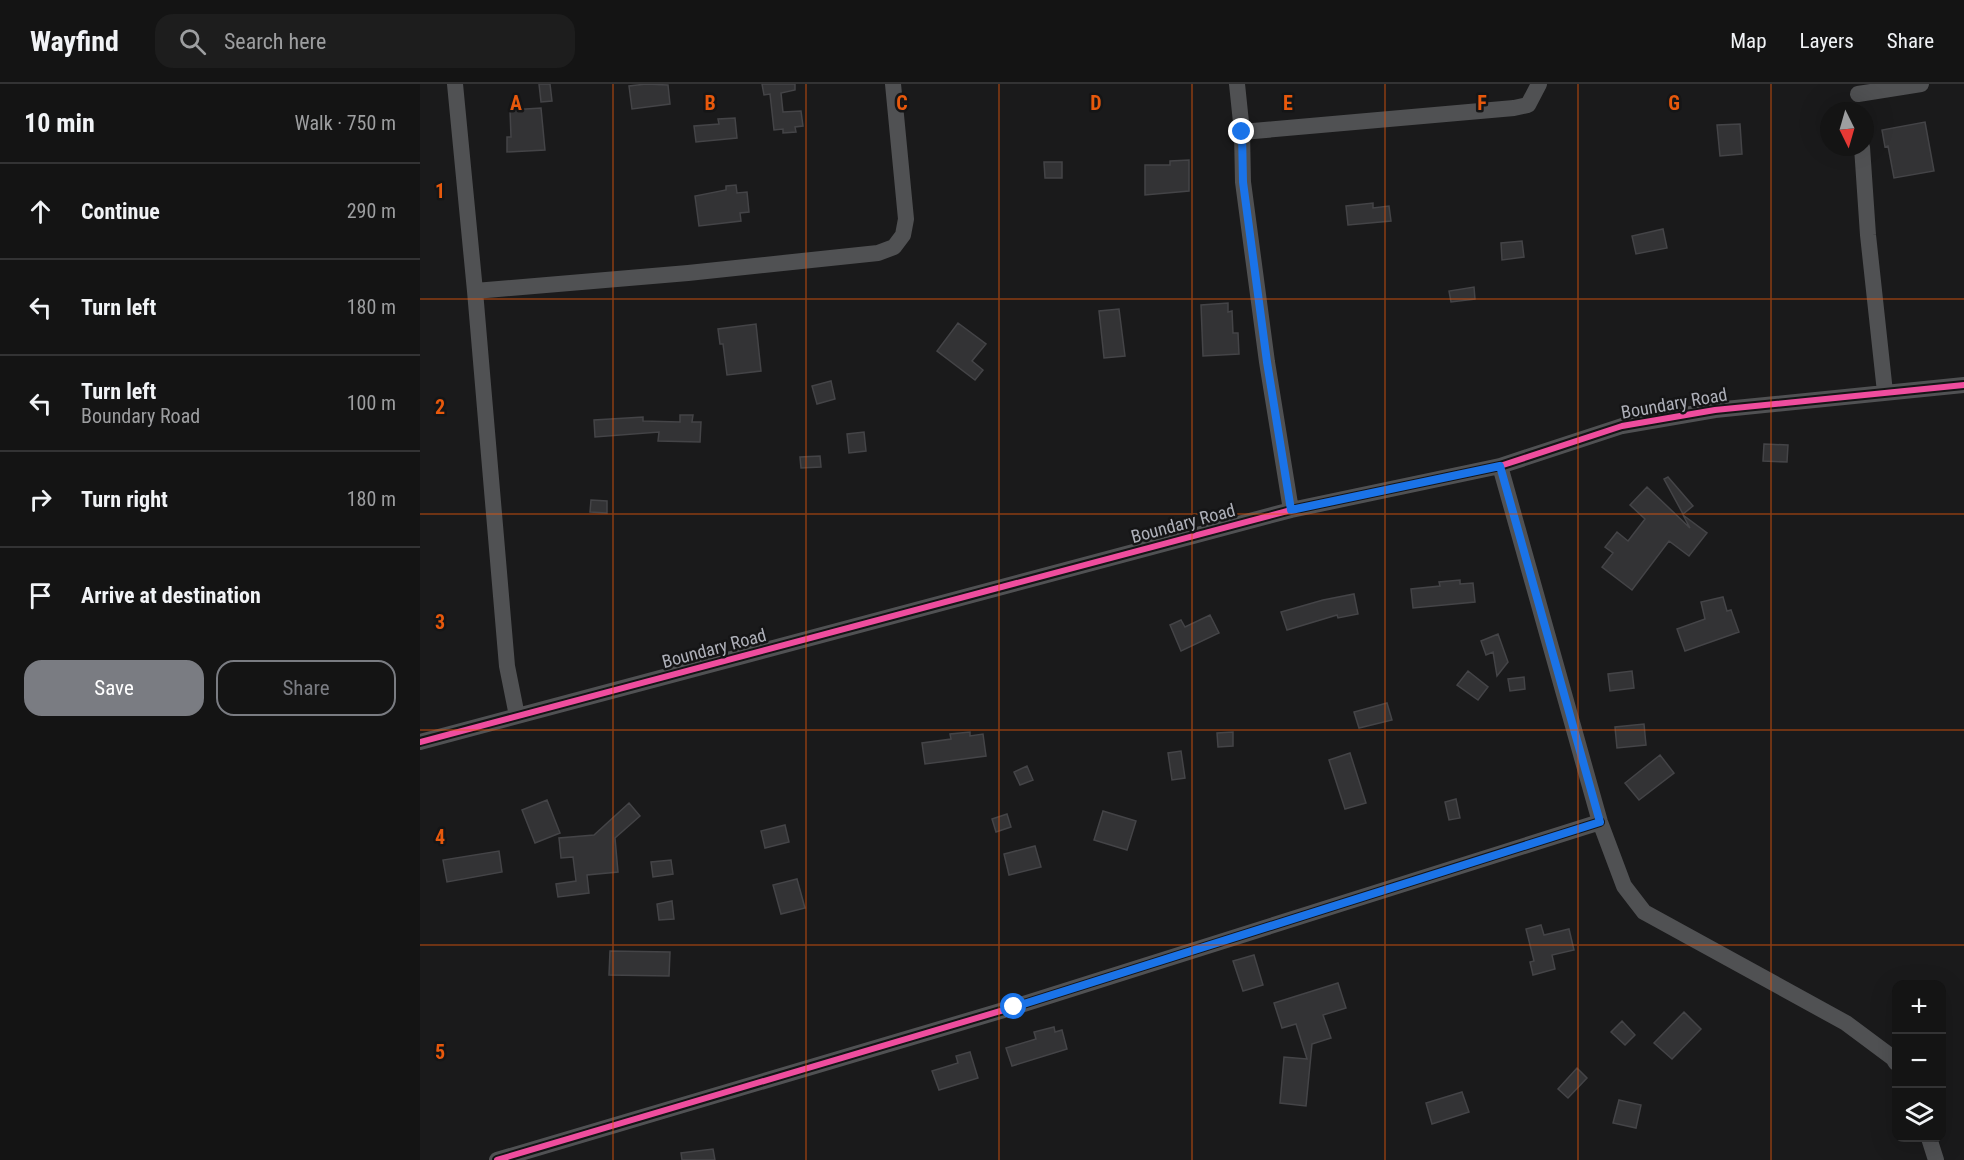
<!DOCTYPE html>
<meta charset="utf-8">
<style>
body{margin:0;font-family:"Roboto Condensed",sans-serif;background:#1d1d1d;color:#f1f3f6}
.controls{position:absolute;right:18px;bottom:18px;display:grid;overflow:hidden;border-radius:12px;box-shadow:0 6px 24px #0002}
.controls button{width:54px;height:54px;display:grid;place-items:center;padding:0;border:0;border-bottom:2px solid #333334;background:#141414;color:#f1f3f6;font:30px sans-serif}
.compass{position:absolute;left:1400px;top:18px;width:54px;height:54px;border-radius:50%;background:#141414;box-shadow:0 6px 24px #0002;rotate:175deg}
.stop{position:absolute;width:18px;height:18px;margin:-14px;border:4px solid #1a73e8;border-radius:50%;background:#fff}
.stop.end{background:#1a73e8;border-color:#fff;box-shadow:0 2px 6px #0008}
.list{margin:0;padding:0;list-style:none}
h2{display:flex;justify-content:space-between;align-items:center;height:78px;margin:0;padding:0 24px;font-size:26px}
h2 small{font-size:20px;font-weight:400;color:#9d9ea0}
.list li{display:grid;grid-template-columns:39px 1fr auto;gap:18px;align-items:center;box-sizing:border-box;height:96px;padding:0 24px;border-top:2px solid #333334}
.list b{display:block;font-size:22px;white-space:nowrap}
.list p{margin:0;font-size:20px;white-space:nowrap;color:#9d9ea0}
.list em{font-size:20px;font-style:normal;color:#9d9ea0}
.actions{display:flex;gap:12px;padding:18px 24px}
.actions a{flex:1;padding:14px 0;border:2px solid #7a7c82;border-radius:18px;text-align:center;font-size:21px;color:#7a7c82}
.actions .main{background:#7a7c82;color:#fff}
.icon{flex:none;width:33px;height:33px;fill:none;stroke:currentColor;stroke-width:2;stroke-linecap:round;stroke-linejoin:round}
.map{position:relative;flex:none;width:1544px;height:1076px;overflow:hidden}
header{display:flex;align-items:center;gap:36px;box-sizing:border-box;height:84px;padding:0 30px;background:#141414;border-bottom:2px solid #333334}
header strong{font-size:28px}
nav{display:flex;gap:33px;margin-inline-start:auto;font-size:21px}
.search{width:420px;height:54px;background:#1d1d1d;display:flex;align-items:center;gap:15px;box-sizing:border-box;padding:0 21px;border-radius:18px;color:#9d9ea0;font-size:22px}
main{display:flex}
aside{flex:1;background:#141414}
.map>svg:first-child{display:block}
</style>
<header>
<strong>Wayfind</strong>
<div class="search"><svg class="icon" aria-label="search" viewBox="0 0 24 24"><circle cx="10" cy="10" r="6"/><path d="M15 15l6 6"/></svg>Search here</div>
<nav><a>Map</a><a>Layers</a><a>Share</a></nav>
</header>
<main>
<aside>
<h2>10 min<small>Walk · 750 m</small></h2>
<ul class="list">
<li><svg class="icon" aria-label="ahead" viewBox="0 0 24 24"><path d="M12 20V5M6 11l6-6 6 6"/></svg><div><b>Continue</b></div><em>290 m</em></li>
<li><svg class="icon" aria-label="left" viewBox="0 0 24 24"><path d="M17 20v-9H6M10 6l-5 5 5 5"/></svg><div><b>Turn left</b></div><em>180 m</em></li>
<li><svg class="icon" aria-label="left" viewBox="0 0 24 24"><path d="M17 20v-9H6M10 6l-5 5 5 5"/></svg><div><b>Turn left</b><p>Boundary Road</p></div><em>100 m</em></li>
<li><svg class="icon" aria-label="right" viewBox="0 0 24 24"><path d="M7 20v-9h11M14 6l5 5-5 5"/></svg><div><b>Turn right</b></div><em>180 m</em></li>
<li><svg class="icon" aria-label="arrive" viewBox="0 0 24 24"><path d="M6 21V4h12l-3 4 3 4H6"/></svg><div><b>Arrive at destination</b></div></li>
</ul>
<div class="actions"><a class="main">Save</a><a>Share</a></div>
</aside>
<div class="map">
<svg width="1544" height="1076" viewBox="0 0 1544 1076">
<rect width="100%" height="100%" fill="#1a1a1b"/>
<path fill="#333335" stroke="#444447" stroke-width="1.5" d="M119,0H130L132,17L121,18Z
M226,0L248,1L250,20L212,25L209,2Z
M342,0H375V6L361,9L363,28L381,27L383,42L375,43L376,48L363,49V45L354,46L350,10L344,11Z
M121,24L125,66L87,68V53H91L90,26Z
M315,34L317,54L276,58L274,42L299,40L298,35Z
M1505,38L1514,87L1474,94L1468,62L1465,63L1462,46Z
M1320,40L1322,70L1300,72L1297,41Z
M769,76V107L725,111V81H750V77Z
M624,78H642V94H625Z
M316,101L317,109L327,108L329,128L320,129L321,137L279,142L275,112L306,106V102Z
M953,119V124L969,122L971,137L928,141L926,122Z
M1243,145L1247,164L1216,170L1212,152Z
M1102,157L1104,173L1082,176L1081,159Z
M1054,203L1055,215L1031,218L1029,207Z
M808,219V228L812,227L813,249H818L819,270L783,272L781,221Z
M699,225L705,272L684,274L679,227Z
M538,239L566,260L552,277L563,286L555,296L517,267Z
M336,240L341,287L307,291L303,260H300L298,245Z
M411,297L415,315L397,320L392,302Z
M260,331H273L272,338H281L280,358L238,357L239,348L175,353L174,336L223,333V337L260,338Z
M444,348L446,367L429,369L427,350Z
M1344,360L1368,361L1367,378L1343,377Z
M400,372L401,383L381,384L380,373Z
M1248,393L1273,422L1263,430L1244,395Z
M1227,403L1270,444L1263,431L1287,449L1269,472L1249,457L1212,506L1182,483L1193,469L1185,463L1197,448L1208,457L1225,435L1210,421Z
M171,416L187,417V429L170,428Z
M1040,496V500L1053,499L1055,518L993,524L991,505L1020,502L1019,498Z
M934,510L938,530L918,534L917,531L867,546L861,528L903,516Z
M1303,513L1307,527L1311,526L1319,548L1265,567L1257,545L1285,535L1281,518Z
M790,531L799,549L761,567L750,541L761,536L765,543Z
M1078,550L1088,578L1077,592L1073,568L1066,571L1061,557Z
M1048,587L1068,603L1058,616L1037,601Z
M1212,587L1214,604L1190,607L1188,590Z
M1104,593L1105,605L1090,607L1088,595Z
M967,619L972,636L939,644L934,628Z
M1224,640L1226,661L1197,664L1195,643Z
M550,648V652L563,650L566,672L505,680L502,659L531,655L530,650Z
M813,648V662L798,663L797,649Z
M761,667L765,694L752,696L748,669Z
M930,669L946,719L925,725L909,676Z
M1240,671L1254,689L1219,716L1205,699Z
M607,682L613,696L600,701L594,688Z
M1036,715L1040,734L1029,736L1025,718Z
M127,716L140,749L115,759L102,726Z
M209,719L220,732L195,754L198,788L167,791L169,809L138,813L136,800L156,797L153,773L141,774L139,754L174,751Z
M683,727L716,737L707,766L674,756Z
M587,730L591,743L576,748L572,735Z
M365,741L369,758L345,764L341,747Z
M615,762L621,783L589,791L584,770Z
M79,767L82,788L27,798L23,776Z
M251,776L253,790L233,793L231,778Z
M377,795L385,824L361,830L353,801Z
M252,817L254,835L239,836L237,820Z
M1121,841L1124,851L1149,845L1154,866L1132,871L1135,885L1113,891L1110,878L1114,877L1106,845Z
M190,867L250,868L249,892L189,891Z
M834,871L843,901L823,907L813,877Z
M918,899L926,924L903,931L911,954L892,960L886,1022L860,1019L864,973L887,975L876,940L862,944L854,919Z
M1264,928L1281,945L1252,975L1234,959Z
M1202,937L1215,951L1205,961L1191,948Z
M634,943L635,948L642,946L647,965L592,982L586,964L616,955L614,948Z
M550,968L558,994L519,1006L512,987L538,979L536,972Z
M1157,984L1167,994L1148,1014L1138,1005Z
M1042,1008L1049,1028L1012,1040L1006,1019Z
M1199,1016L1221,1021L1216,1044L1193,1039Z
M293,1065L295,1076H262L261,1069Z"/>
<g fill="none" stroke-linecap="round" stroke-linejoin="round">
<path stroke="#505153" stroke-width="16" d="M35,0L55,207L87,582L97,632
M817,0L822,48L823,98L847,278L871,426
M1438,10L1501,0
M822,48L1094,24L1108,21L1119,0
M1442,63L1448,151L1465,308
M55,207L268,189L458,169L474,163L483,151L486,135L473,0
M1080,382L1180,738L1204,802L1224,828L1426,939L1473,974L1476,979
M0,658L871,426L1080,382L1202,342L1295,326L1544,301
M1509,1054L1516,1076
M77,1076L594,923L1180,738"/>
<defs>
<path id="cycleway" d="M0,658L871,426L1080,382L1202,342L1295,326L1544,301
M77,1076L594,923L1180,738"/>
</defs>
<use href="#cycleway" stroke="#151516" stroke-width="10"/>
<use href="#cycleway" stroke="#ef4d9e" stroke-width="6"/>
</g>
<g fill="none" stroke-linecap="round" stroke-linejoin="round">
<path stroke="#1a73e8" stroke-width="8" d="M594,923L1180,738L1080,382L871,426L847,278L823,98L822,48"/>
</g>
<path fill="none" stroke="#e8590c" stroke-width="1.5" stroke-opacity="0.55" d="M193,0V1076M386,0V1076M579,0V1076M772,0V1076M965,0V1076M1158,0V1076M1351,0V1076M0,215H1544M0,430H1544M0,646H1544M0,861H1544"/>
<g text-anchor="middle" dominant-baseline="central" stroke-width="5" stroke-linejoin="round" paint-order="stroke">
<g font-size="18" fill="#aeb0b9" stroke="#151516">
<text transform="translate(1254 319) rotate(-10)">Boundary Road</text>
<text transform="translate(763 439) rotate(-15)">Boundary Road</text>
<text transform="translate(294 564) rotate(-15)">Boundary Road</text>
</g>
</g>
<g font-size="20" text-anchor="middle" font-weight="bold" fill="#e8590c" stroke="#151516" stroke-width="5" stroke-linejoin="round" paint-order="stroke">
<text x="96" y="26">A</text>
<text x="290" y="26">B</text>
<text x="482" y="26">C</text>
<text x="676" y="26">D</text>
<text x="868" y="26">E</text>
<text x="1062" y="26">F</text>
<text x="1254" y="26">G</text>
<text x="20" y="114">1</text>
<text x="20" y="330">2</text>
<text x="20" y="545">3</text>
<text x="20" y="760">4</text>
<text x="20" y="975">5</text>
</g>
</svg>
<div class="controls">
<button>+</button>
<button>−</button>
<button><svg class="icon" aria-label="layers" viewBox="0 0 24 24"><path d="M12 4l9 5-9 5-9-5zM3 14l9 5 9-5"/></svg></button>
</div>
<svg class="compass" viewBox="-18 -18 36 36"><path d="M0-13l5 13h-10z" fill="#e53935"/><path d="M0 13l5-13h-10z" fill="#9d9ea0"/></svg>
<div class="stop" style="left:594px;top:923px"></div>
<div class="stop end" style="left:822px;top:48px"></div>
</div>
</main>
